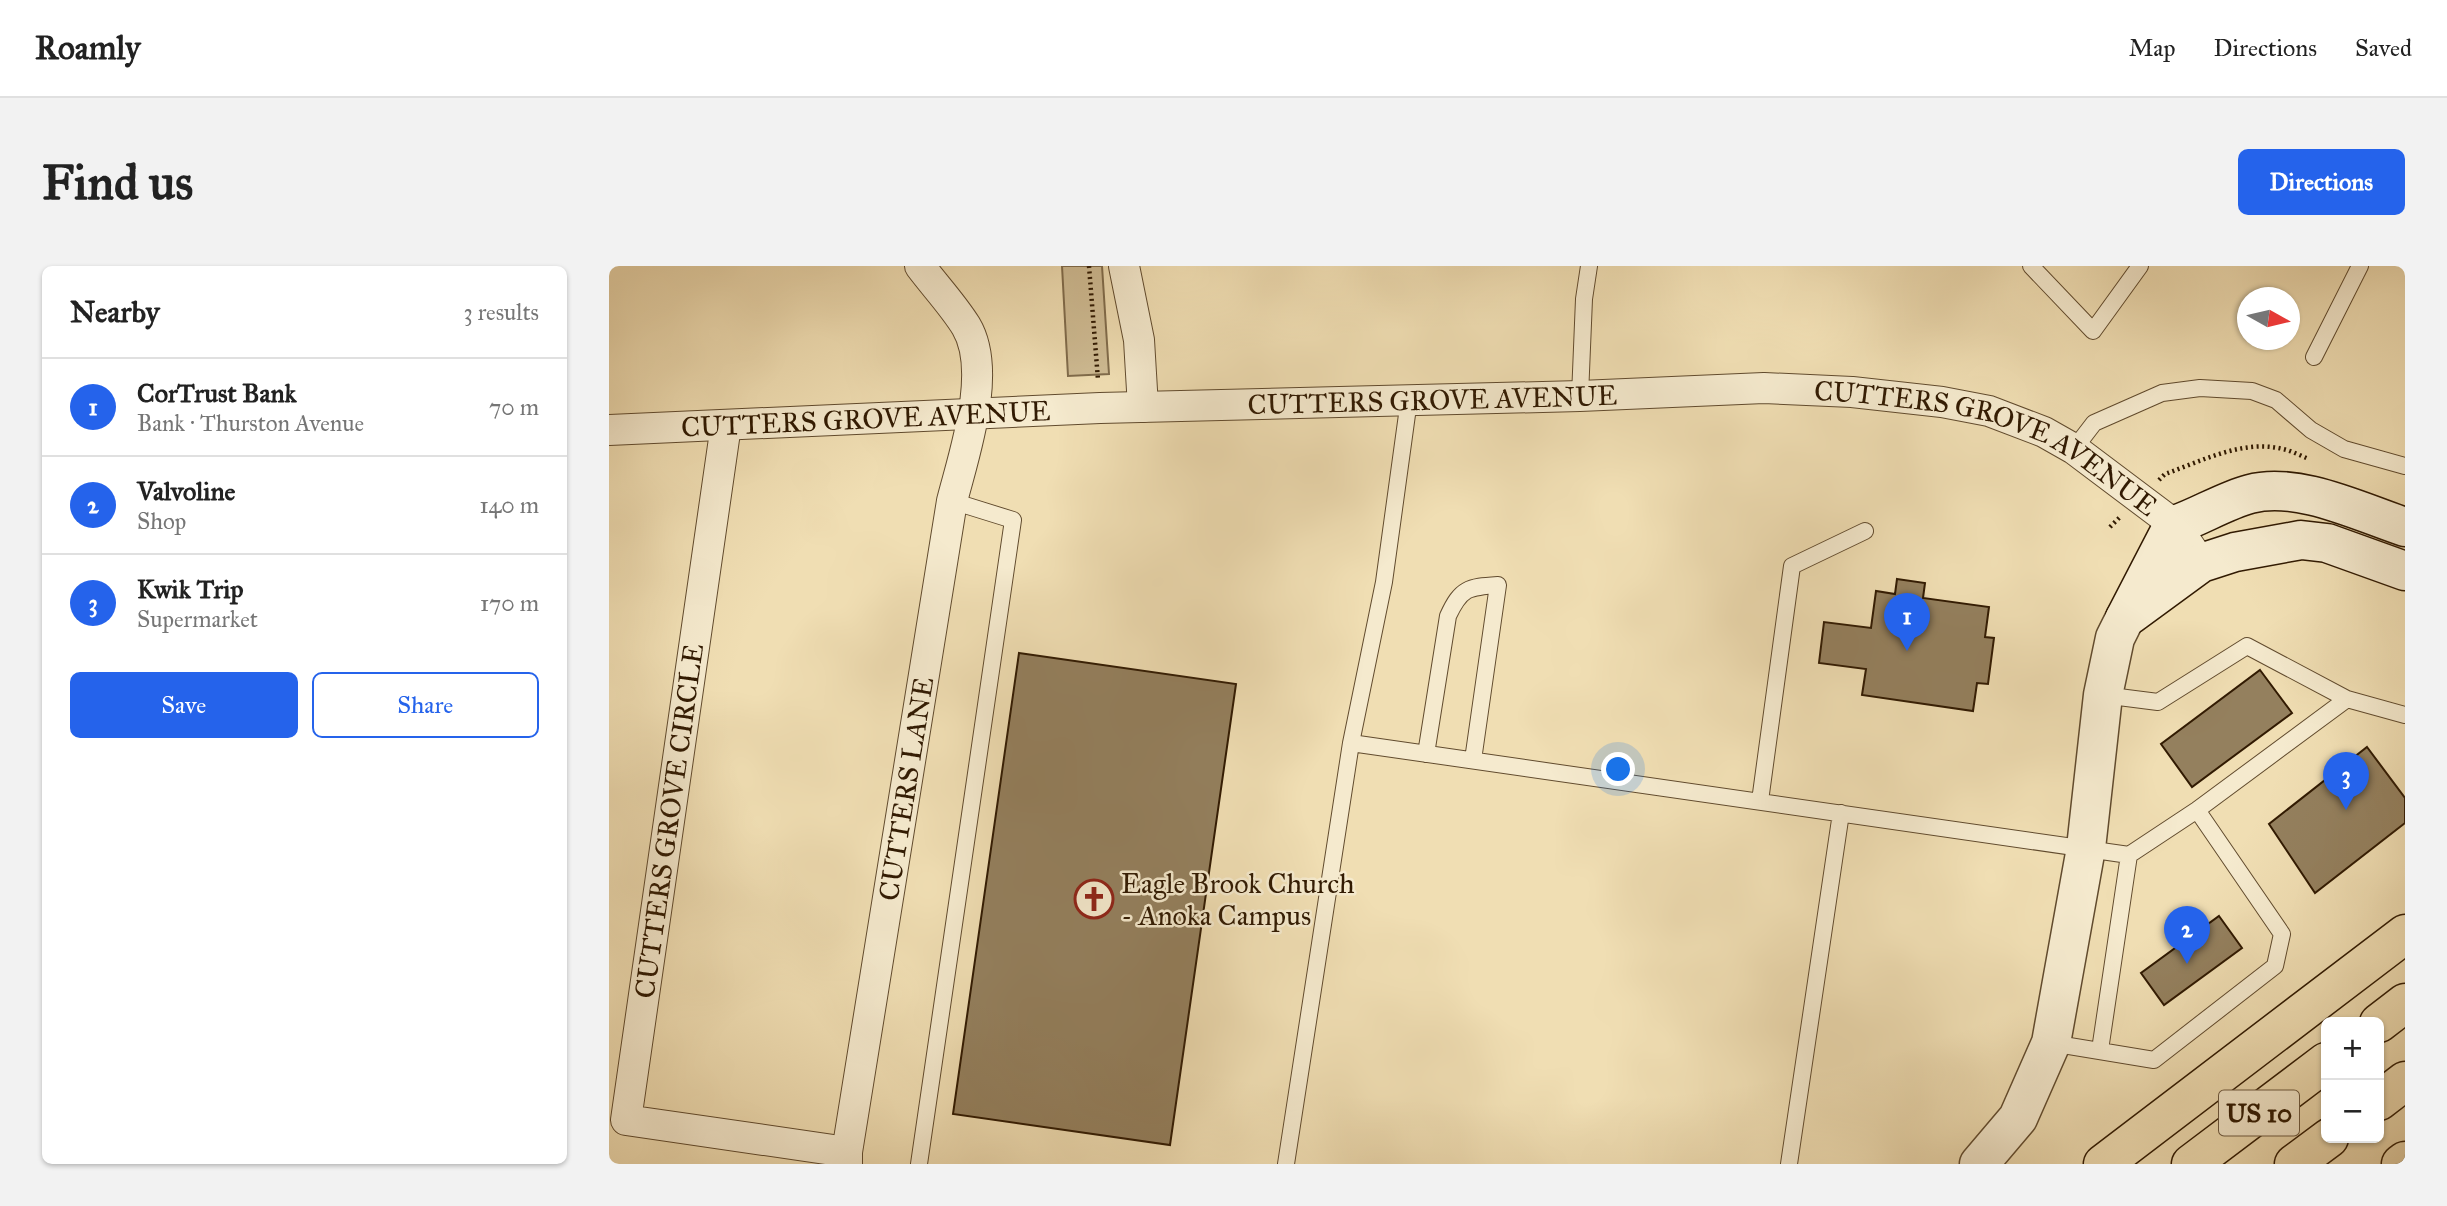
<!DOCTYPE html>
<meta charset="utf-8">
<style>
body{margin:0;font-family:"IM FELL Great Primer",serif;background:#f2f2f2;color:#222}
.controls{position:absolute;right:21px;bottom:21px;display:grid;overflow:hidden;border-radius:10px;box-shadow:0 2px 5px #0004}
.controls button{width:63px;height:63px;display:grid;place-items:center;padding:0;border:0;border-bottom:2px solid #e0e0e0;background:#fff;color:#222;font:35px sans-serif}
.compass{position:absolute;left:1628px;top:21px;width:63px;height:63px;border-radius:50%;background:#fff;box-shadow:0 2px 5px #0004;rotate:98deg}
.you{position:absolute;left:1010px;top:504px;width:24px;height:24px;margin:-18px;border:5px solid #fff;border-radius:50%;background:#1a73e8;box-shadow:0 0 0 10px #1a73e833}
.badge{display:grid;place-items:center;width:46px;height:46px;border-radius:50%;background:#2563eb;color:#fff;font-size:23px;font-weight:700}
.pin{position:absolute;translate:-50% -58px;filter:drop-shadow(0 2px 4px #0008)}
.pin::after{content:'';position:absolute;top:37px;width:24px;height:21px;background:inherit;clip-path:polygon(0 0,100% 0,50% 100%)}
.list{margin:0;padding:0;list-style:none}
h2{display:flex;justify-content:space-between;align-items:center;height:91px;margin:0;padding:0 28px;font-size:30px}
h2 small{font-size:23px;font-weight:400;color:#767676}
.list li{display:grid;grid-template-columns:46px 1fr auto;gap:21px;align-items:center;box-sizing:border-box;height:98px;padding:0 28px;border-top:2px solid #e0e0e0}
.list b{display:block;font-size:26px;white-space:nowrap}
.list p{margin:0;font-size:23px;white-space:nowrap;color:#767676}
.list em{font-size:23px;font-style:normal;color:#767676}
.actions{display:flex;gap:14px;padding:21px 28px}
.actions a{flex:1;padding:16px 0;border:2px solid #2563eb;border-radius:10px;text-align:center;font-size:24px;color:#2563eb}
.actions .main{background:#2563eb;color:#fff}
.map{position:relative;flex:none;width:1796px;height:898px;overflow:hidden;border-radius:10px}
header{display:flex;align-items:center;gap:42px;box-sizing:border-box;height:98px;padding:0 35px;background:#fff;border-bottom:2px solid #e0e0e0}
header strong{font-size:33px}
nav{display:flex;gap:38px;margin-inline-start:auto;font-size:24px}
.intro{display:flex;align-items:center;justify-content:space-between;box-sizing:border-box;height:168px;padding:0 42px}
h1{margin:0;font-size:49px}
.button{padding:18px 32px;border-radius:10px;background:#2563eb;color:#fff;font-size:24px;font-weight:700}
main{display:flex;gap:42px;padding:0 42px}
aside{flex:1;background:#fff;border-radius:10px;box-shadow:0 2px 5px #0004}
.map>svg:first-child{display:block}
</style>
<header>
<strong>Roamly</strong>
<nav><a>Map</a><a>Directions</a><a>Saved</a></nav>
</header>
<div class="intro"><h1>Find us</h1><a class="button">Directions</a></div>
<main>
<aside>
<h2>Nearby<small>3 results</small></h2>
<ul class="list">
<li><span class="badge">1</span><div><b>CorTrust Bank</b><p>Bank · Thurston Avenue</p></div><em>70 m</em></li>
<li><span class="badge">2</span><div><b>Valvoline</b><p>Shop</p></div><em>140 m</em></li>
<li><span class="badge">3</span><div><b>Kwik Trip</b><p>Supermarket</p></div><em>170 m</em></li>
</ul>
<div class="actions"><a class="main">Save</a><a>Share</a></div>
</aside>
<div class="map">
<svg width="1796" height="898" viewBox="0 0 1796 898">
<rect width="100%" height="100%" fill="#f0deb3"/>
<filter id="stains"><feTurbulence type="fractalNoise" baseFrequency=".00286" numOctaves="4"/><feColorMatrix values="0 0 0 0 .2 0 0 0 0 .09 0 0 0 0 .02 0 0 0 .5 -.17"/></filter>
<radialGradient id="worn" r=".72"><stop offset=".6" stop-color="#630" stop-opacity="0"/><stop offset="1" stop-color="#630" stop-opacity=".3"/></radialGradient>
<path fill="#d0bd95" stroke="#806c4c" stroke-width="2" d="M453,0H493L500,108L459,110Z"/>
<path fill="#94805e" stroke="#311a02" stroke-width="2" d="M1288,313L1316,317L1314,332L1380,341L1376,371L1385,372L1379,418L1368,417L1364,445L1253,429L1257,403L1210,397L1215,356L1262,362L1267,325L1286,328Z
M410,387L627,418L561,879L344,848Z
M1651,404L1683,447L1583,521L1552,478Z
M1758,481L1796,532V557L1706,627L1660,558Z
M1610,650L1633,682L1555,739L1532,707Z"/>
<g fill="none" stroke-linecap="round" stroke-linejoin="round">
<defs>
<path id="service" d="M1422,0L1484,65L1531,0
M1705,91L1751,0
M971,130L975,33L980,0
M1465,183L1485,157L1553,127L1591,122L1643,125L1667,134L1702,164L1735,183L1796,200
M1494,429L1549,436L1638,380L1738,433
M742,477L1520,589L1588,544L1738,433L1796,449
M817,488L839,350C852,322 859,321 889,319L864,494
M1151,535L1183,300L1256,265
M1442,777L1545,794L1666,700L1673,668L1588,544
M1491,784L1520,589
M310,898L404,254L343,235
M677,898L742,477L775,316L800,134
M1180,898L1232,547"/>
<g id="minor">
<path d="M515,0L530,74L534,141"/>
<path d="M117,159L17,854L238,886"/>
<path id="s1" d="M0,164L491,142L971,130L1155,122L1243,126L1333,136L1380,145L1435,166L1465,183L1566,259L1592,297"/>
<path id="s2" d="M238,898V886L343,235C355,188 384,105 357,60C344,39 326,20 311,0"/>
</g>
<path id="tertiary" d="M1370,898L1409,852L1442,777L1477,582L1494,429L1506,372L1516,352"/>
<path id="secondary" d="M1521,349L1592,297L1626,286L1692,274L1718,277L1796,305
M1516,352L1559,269L1566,259C1592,250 1615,235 1641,228C1688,215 1751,246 1796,261"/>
<path id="motorway" d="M1770,757L1796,737
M1770,835L1796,815
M1494,898L1796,668
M1582,898L1717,796
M1685,898L1720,872
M1792,898L1796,895"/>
</defs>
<use href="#service" stroke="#614b2e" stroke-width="18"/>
<use href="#minor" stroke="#614b2e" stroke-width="32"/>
<use href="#tertiary" stroke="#614b2e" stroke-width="41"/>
<use href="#secondary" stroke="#311a02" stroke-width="41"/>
<use href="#motorway" stroke="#311a02" stroke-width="41"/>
<path stroke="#311a02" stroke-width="4.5" stroke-dasharray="2 3.5" stroke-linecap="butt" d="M480,0L489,114
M1550,214L1556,208C1593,195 1634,173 1674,183C1683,185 1692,190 1700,193
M1501,261L1511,251"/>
<use href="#service" stroke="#f5eace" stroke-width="16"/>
<use href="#minor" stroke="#f5eace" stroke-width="30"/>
<use href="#tertiary" stroke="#f5eace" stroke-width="38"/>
<use href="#secondary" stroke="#f5eace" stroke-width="38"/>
<use href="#motorway" stroke="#f0deb3" stroke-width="38"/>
</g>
<defs>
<symbol id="church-ring" viewBox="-11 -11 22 22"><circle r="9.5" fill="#f5eace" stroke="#8f2418" stroke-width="1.5"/><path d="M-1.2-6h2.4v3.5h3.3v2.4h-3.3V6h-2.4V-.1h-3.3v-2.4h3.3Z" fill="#8f2418"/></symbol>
</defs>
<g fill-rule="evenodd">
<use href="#church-ring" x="463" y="611" width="44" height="44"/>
</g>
<g text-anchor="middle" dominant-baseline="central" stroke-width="5" stroke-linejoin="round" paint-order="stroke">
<rect fill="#f5eace" stroke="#6c583f" stroke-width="2" x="1610" y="824.5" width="80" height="45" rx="5"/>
<g font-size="26" font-weight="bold" fill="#311a02">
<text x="1650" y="847">US 10</text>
</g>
<g font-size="28" fill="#311a02" stroke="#f5eace">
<text stroke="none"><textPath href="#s1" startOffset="824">CUTTERS GROVE AVENUE</textPath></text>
<text stroke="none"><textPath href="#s1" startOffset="257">CUTTERS GROVE AVENUE</textPath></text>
<text stroke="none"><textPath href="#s1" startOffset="1391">CUTTERS GROVE AVENUE</textPath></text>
<text stroke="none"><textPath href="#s2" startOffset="380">CUTTERS LANE</textPath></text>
<text transform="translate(60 555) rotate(-82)">CUTTERS GROVE CIRCLE</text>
</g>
<g font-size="28" fill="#311a02" stroke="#f5eace" text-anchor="start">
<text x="512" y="617">Eagle Brook Church<tspan x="512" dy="32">- Anoka Campus</tspan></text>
</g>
</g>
<rect width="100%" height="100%" filter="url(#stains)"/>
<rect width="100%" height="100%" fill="url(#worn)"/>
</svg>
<div class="controls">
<button>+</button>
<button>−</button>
</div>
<svg class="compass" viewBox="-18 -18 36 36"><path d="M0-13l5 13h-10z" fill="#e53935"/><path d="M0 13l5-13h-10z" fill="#767676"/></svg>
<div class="you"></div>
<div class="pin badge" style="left:1298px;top:385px">1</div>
<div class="pin badge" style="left:1578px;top:698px">2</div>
<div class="pin badge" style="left:1737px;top:544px">3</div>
</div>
</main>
